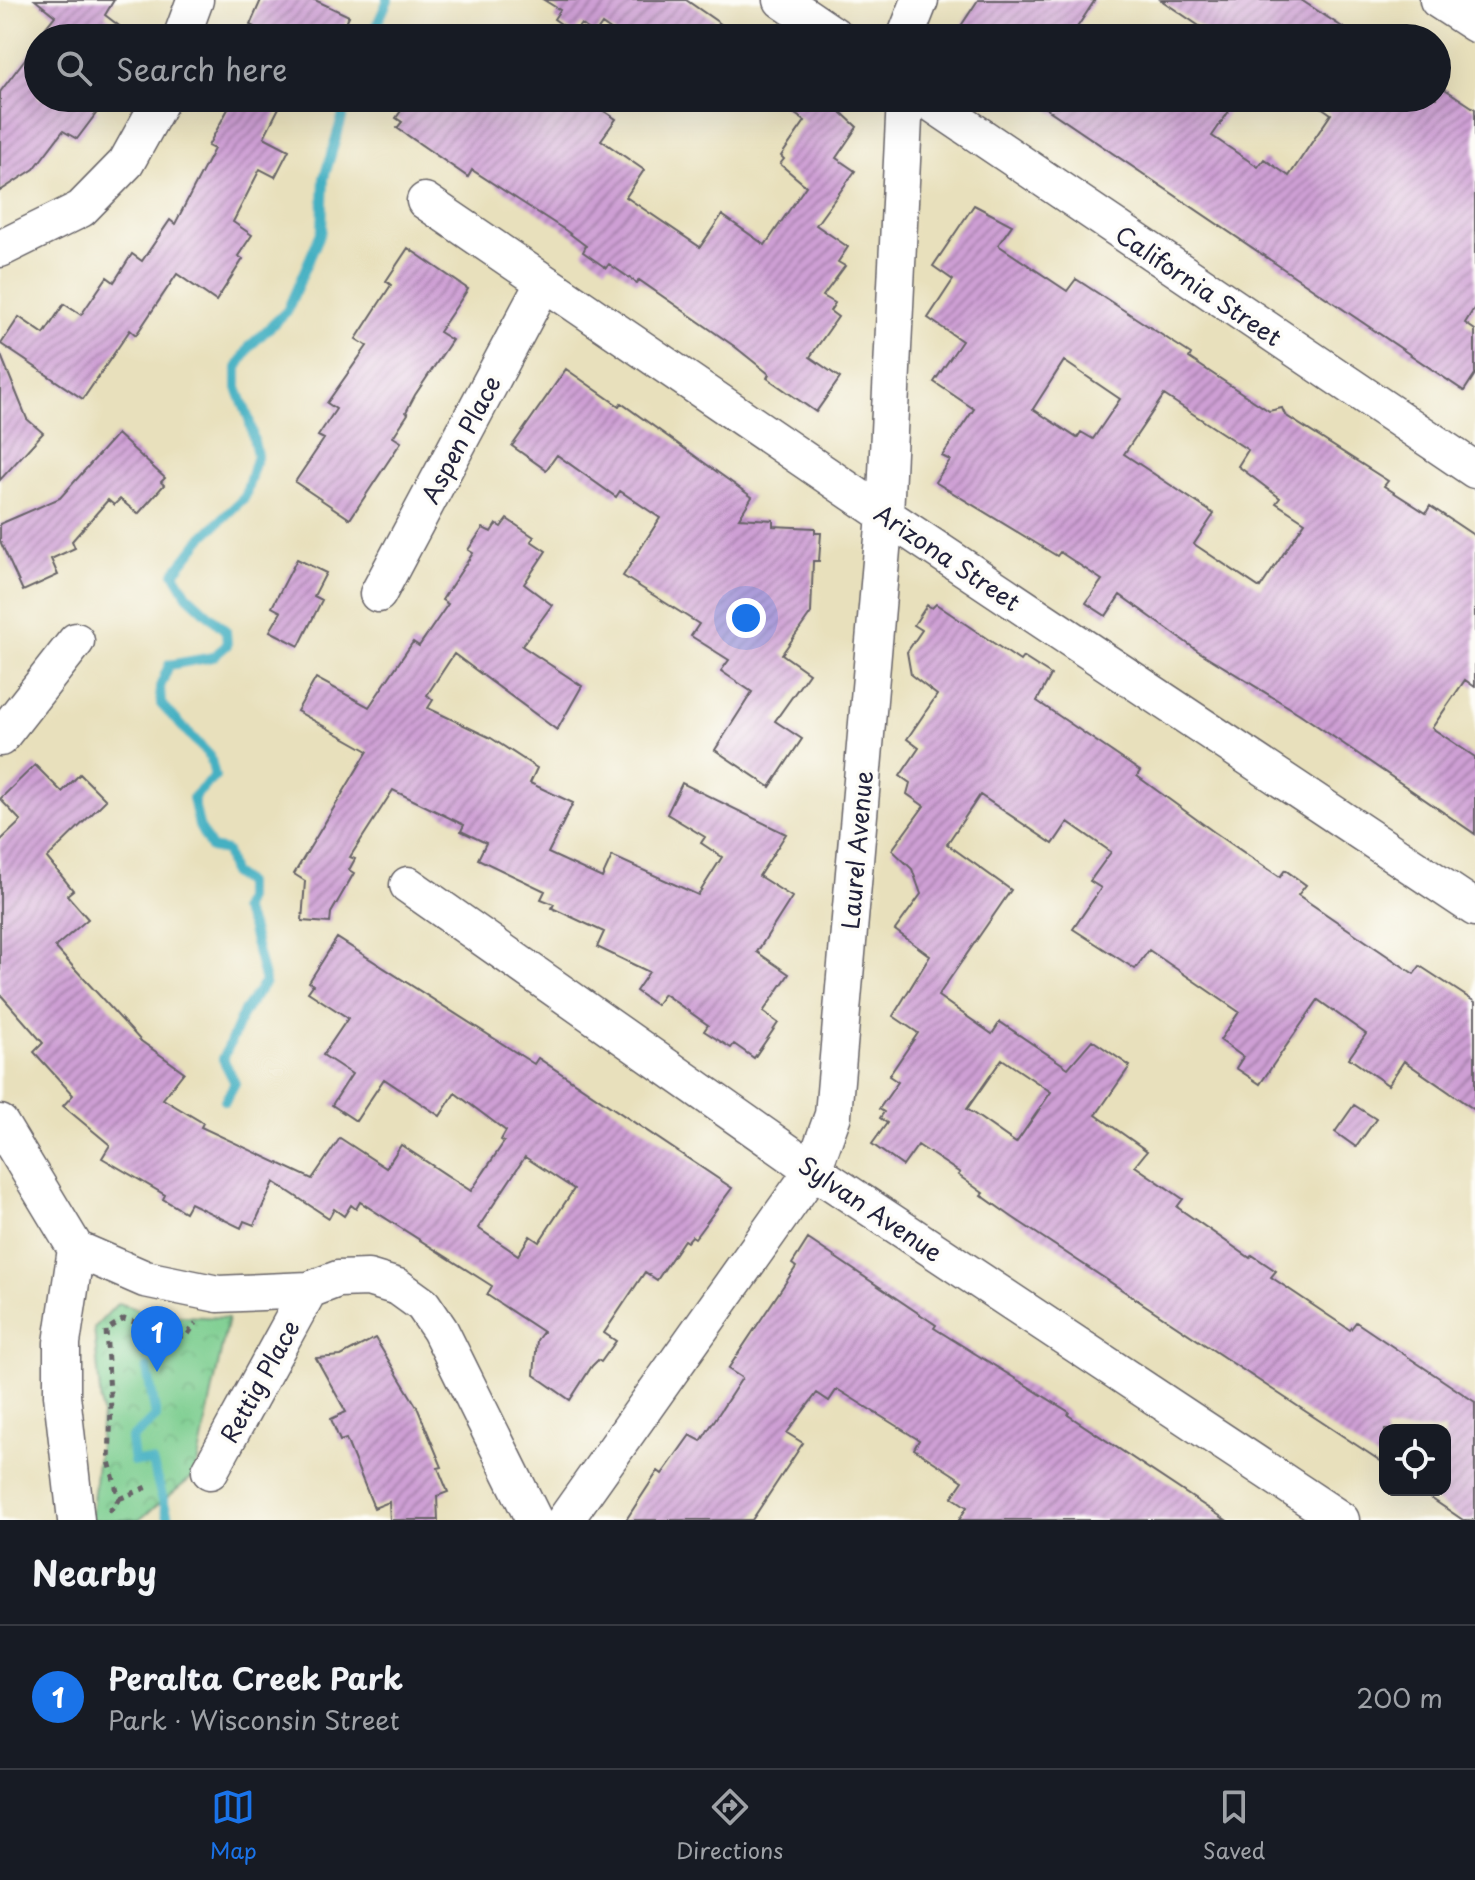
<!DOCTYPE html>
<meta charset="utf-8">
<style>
body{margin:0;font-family:"Playpen Sans",sans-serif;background:#20242c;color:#f1f3f6}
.controls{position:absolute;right:24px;bottom:24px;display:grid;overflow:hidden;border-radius:16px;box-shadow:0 8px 32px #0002}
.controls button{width:72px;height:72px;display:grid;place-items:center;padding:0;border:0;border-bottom:2px solid #363941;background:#171b24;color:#f1f3f6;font:40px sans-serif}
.you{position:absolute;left:746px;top:618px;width:28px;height:28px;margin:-20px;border:6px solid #fff;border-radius:50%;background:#1a73e8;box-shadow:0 0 0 12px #1a73e833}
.badge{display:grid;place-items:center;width:52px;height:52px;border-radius:50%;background:#1a73e8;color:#fff;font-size:26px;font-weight:700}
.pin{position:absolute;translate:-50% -66px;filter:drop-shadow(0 2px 4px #0008)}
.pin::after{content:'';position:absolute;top:42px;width:28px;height:24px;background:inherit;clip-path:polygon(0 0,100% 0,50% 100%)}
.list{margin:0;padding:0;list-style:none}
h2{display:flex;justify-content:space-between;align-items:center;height:104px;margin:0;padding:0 32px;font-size:34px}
h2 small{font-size:26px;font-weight:400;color:#9ea1a6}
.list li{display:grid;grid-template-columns:52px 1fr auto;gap:24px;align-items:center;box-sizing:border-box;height:144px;padding:0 32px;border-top:2px solid #363941}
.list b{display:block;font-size:30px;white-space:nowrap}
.list p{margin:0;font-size:26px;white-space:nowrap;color:#9ea1a6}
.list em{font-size:26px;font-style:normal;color:#9ea1a6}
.icon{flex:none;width:44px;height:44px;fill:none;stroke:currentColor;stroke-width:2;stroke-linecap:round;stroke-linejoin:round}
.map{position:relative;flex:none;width:1475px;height:1520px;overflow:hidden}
.search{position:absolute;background:#171b24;box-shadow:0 8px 32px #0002;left:24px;right:24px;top:24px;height:88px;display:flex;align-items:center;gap:20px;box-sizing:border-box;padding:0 28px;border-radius:44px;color:#9ea1a6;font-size:30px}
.sheet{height:248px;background:#171b24}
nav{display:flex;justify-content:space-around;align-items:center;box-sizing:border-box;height:112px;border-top:2px solid #363941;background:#171b24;font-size:22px;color:#9ea1a6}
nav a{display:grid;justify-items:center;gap:4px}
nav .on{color:#1a73e8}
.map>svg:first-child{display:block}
</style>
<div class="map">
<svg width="1475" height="1520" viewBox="0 0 1475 1520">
<defs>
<pattern id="park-crowns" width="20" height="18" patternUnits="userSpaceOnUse" patternTransform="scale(2)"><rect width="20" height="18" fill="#7bcd8f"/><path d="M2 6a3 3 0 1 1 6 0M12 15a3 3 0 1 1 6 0" fill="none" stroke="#6ab07c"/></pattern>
<pattern id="building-hatch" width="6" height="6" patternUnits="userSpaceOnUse" patternTransform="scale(2)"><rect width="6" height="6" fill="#ce9fd4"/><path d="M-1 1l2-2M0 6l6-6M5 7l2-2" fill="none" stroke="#a781ad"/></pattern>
</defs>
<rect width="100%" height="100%" fill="#fdfcf7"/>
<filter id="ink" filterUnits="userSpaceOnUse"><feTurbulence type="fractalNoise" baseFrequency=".0125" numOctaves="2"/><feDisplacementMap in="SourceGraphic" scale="16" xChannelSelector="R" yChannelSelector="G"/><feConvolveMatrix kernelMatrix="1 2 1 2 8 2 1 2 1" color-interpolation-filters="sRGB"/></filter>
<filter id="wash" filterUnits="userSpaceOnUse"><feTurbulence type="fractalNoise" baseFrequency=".006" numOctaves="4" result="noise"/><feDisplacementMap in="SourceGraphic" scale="32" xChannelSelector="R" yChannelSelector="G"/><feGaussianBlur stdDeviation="1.8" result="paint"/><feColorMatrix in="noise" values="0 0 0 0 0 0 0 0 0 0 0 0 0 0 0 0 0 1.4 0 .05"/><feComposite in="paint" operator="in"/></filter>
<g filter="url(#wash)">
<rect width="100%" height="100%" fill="#e8e0bc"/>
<path fill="url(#park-crowns)" stroke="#4e7865" stroke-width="2" d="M118,1303L156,1315L228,1318L195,1475L139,1520H91L102,1415L94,1328Z"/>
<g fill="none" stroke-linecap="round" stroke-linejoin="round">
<path stroke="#44b0c2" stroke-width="10" d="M371,38L388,0
M225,1101L235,1083L223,1059L243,1013L265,982L251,926L242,909L246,901V883L232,873L226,851L211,848L199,826L193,798L215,776L210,756L161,704L160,687L169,665L213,657L227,645L226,631L187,595L174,573L202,538L245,497L257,455L249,419L237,388V368L250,346L287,311L322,230L324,178L348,98
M147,1368L156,1417L131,1439L134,1461L152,1462L169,1520"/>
</g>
<g id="blocks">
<path fill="url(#building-hatch)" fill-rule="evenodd" d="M35,0H114L105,15L135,38H37L55,16Z
M261,0H315L349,16L339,38H249L254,27L250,25Z
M544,0H686L741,38H622L602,24L595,34L581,24L574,33L554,19L560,10Z
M978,0H1095L1070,38H953Z
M1161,0H1301L1359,38H1217Z
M38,42V98H81L98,111L77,139L63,131L34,169L0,191V92Z
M1437,84L1475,109V307L1465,323L1475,330V374L1464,391L1031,98H1238L1212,136L1258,167L1264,159L1289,176L1331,114L1308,98H1437Z
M234,98H284L264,137L289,150L275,177L260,169L233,222L252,235L238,256L243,259L216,301L177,274L136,335L130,330L83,399L1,344L19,317L44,334L64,304L81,315L107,277L114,282L132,254L142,261L170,220L175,224L214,149L208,146Z
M410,98H584L616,119L601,140L644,170L626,197L700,247L722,215L765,245L806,186L780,164L784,159L781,156L805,121L772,98H850L841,112L857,127L836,158L855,171L816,225L848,247L838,262L845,266L823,296L835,303L830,311L838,317L810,357L840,378L816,412L767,378L769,374L734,346L639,280L637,283L609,264L606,268L583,252L586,246L565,230L472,170L468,177L397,128L402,122L396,118Z
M974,205L1012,225L998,245L1067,291L1076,279L1191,354L1189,358L1269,411L1282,408L1285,415L1388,481L1384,486L1426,513L1430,506L1475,536V687L1465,680L1432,728L1475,757V834L1300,714L1198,651L1120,595L1106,616L1086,603L1102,580L1060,552L1057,556L935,482L950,460L942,456L974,409L934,382L962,341L928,318L953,280L933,266ZM1064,361L1120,399L1093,439L1081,432L1077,438L1033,409ZM1164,395L1248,450L1238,466L1280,498L1276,503L1305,522L1260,588L1194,544L1214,514L1124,454Z
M408,248L468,289L439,332L452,340L415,395L406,412L408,414L393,437L401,442L350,519L295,482L324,439L318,436L336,409L327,403L367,346L356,339L391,285L386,281Z
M0,353L27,419L43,433L0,480Z
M566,369L619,406L621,403L752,497L739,518L773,520V526L815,528V533H821L819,561H813L811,613L782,654L809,673L775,721L802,739L770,787L715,750L752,692L721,671L729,660L691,636L699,624L623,576L660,518L620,491L616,497L557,455L546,470L512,446Z
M117,434L165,478L161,482L164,485L138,514L120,499L114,505L108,500L72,541L75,548L51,559L58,575L23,591L0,541V524L60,498Z
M507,519L534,537L531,541L546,551L524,584L552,605L522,646L582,686L557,730L454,654L427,695L433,700L428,708L491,738L537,768L530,783L573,803L548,853L602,878L612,856L698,895L722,857L701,843L705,837L667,814L682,783L786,834L759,876L792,897L757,952L789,974L763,1012L778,1023L754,1058L734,1044L731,1048L704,1031L708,1025L664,994L656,1005L636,991L649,972L597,947L604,932L552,908L554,904L541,899L545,891L478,859L486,843L461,831L464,825L393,790L350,857L355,859L349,870L354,873L331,913L330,923L302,921L305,881L294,874L368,751L297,711L316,678L369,707L413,642L419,646L448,604L442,600L473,553L468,550L483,528L491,532L496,524L501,527Z
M297,559L326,573L314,596L322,600L299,646L270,631L281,612L272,607Z
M936,604L1020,661L1023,657L1051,675L1037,701L1140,771L1137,776L1214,832L1280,877L1285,870L1306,885L1298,895L1414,974L1420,966L1475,1002V1110L1404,1061L1388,1085L1349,1058L1366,1034L1318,1000L1260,1084L1236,1068L1243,1057L1220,1040L1239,1012L1149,950L1135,969L1073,929L1101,888L1090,881L1111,852L1068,822L1053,844L980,795L947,844L1011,890L938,996L992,1034L1000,1022L1068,1068L1092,1040L1130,1066L1096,1115L1147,1151L1135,1166L1183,1199L1177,1207L1250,1258L1252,1255L1276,1271L1271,1277L1350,1330L1356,1322L1475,1402V1520H1463L1419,1490H1445V1430H1385V1464L1012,1217L981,1195L983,1193L958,1175L960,1173L918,1145L903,1166L872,1144L887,1123L880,1118L884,1112L879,1109L898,1082L889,1076L918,1033L893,1016L930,956L895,930L921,894L912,869L892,850L924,806L907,794L910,783L900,776L919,748L907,739L937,695L911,675L907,652L922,630L914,625L927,605L932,608ZM1002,1059L1051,1092L1016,1143L967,1109Z
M35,765L62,792L80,774L106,800L47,858L73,890L67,895L88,919L55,947L141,1041L184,1072L163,1099L203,1123L201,1127L312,1179L340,1138L386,1168L401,1145L471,1191L504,1142L501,1140L506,1131L455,1093L440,1116L384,1079L356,1121L332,1105L352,1074L323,1055L348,1018L308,992L313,985L309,982L337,938L534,1064L538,1058L732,1188L695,1238L692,1236L687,1242L684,1240L657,1280L645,1272L604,1333L616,1341L601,1362L598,1360L592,1366L570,1400L534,1375L537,1340L543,1332L487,1295L492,1286L360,1202L356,1209L351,1205L344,1216L334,1209L329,1218L274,1182L254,1225L244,1221L241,1228L190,1203L185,1212L163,1199L165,1195L102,1158L110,1145L63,1106L73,1095L34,1052L43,1043L0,994V841L21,821L0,799ZM525,1157L574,1189L539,1242L530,1236L518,1255L478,1228Z
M1354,1105L1376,1119L1356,1147L1335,1132Z
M808,1239L936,1325L934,1328L1069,1412L1068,1415L1226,1520H959L967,1507L952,1497L963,1481L914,1449L919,1440L837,1389L829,1401L817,1393L787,1433L803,1443L752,1520H626L658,1471L662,1474L690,1435L701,1441L742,1378L728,1369L796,1267L792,1264Z
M375,1338L417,1407L442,1467L438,1468L448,1492L437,1496L438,1520H390L389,1502L374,1508L346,1439L340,1441L331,1419L346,1412L316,1358L341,1356Z"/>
</g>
</g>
<g filter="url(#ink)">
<use href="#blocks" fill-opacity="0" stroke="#676468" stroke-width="2"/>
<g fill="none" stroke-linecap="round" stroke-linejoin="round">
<defs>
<path id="minor" d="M782,0L838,38
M1438,0L1475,24
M181,38L195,0
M905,38L920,0
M924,98L1475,470
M425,201L885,515L1475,908
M0,249L81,209L126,163L162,98
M378,594L543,284
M0,738L76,641
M408,885L813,1170L1341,1520
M0,1123L76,1249L145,1279L218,1294L309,1290L338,1279L368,1278L398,1287L423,1305L440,1330L534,1520
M76,1249L62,1343V1395L76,1520
M210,1471L309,1290
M565,1520L813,1170L833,1115L885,515L905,98"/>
</defs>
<use href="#minor" stroke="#676468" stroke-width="39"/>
<path stroke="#676468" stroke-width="5" stroke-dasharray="6 6" stroke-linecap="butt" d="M119,1499L152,1485
M109,1512L119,1499L109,1461L111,1409L106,1330L124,1319L186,1337L196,1323"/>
<use href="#minor" stroke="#fff" stroke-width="36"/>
</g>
</g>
<g text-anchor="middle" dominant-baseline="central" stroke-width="7" stroke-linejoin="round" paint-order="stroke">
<g font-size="24" fill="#22223b" stroke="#fdfcf7">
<text transform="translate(1199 285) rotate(34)">California Street</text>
<text transform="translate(460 439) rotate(-62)">Aspen Place</text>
<text transform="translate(948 557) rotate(34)">Arizona Street</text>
<text transform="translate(856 850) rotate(-85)">Laurel Avenue</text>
<text transform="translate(871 1208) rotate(34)">Sylvan Avenue</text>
<text transform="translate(259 1381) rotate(-61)">Rettig Place</text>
</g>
</g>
</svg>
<div class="controls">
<button><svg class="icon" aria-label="locate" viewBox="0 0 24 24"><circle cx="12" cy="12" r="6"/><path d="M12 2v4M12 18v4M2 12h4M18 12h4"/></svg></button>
</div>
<div class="you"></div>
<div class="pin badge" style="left:157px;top:1372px">1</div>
<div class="search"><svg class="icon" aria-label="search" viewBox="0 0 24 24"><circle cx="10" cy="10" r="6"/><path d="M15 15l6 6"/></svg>Search here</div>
</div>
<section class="sheet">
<h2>Nearby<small></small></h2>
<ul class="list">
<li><span class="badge">1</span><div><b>Peralta Creek Park</b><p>Park · Wisconsin Street</p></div><em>200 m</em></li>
</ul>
</section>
<nav>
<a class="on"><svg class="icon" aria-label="map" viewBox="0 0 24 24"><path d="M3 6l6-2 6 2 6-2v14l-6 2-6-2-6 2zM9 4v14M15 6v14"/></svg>Map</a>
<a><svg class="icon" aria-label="directions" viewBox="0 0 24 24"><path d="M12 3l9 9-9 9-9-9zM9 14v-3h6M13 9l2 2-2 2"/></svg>Directions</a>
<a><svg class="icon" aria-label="saved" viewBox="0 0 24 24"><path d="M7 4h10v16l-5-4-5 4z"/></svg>Saved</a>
</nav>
